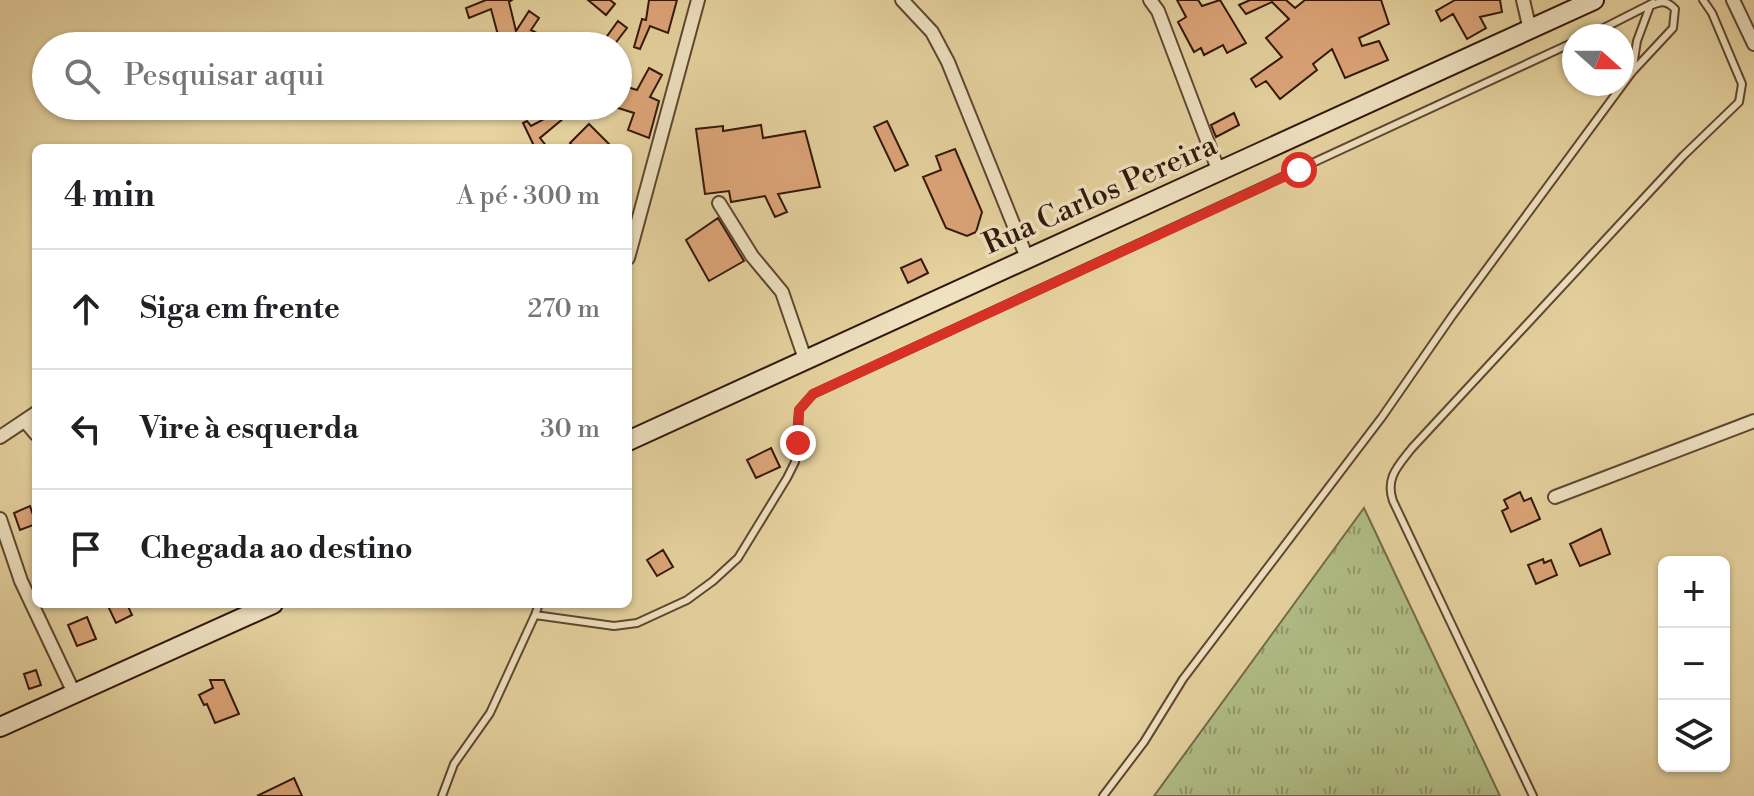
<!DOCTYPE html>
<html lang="pt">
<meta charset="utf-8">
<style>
body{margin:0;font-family:"Libre Bodoni",serif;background:#f6f6f6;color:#202124}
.controls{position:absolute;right:24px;bottom:24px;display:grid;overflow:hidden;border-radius:12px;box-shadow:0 2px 6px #0004}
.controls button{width:72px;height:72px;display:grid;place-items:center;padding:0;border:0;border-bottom:2px solid #e0e0e0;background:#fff;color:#202124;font:40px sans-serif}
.compass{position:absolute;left:1562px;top:24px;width:72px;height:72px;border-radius:50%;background:#fff;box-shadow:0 2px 6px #0004;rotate:111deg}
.stop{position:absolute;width:24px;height:24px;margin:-18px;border:6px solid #d93025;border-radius:50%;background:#fff}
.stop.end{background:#d93025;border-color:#fff;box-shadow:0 2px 8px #0008}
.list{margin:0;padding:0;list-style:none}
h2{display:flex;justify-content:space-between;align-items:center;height:104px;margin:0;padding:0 32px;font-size:34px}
h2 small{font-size:26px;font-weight:400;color:#757577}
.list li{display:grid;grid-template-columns:52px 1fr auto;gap:24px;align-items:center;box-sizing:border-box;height:120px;padding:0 32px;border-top:2px solid #e0e0e0}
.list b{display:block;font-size:30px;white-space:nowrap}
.list em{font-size:26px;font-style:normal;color:#757577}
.icon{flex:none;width:44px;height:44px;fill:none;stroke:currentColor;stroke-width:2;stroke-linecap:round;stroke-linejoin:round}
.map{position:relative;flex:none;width:1754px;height:796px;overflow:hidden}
.search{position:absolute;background:#fff;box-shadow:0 2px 6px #0004;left:32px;top:32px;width:600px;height:88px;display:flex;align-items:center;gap:20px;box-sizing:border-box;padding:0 28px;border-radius:44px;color:#757577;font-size:30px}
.panel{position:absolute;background:#fff;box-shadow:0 2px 6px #0004;left:32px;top:144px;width:600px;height:464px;border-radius:12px}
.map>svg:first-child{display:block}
</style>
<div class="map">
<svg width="1754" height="796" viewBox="0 0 1754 796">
<defs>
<pattern id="grass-tufts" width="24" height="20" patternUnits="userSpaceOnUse" patternTransform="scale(2)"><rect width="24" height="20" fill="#b1be87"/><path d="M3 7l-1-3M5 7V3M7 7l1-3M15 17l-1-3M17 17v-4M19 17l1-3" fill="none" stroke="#91996d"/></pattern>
</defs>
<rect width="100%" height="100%" fill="#e6d3a0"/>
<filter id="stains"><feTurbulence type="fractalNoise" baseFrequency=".0025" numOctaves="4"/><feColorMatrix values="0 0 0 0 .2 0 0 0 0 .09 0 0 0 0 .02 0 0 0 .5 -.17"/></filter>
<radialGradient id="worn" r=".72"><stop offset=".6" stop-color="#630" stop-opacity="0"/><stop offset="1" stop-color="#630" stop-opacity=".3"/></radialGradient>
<path fill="url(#grass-tufts)" stroke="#726a49" stroke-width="2" d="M1364,508L1500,796H1154Z"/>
<path fill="#dea67a" stroke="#32170b" stroke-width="2" d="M486,0H512L509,2L516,31L529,11L539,18L531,30L535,32L520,46H506L498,35L491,9L469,18L466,8Z
M588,0H610L615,4L606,15Z
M649,0H677L668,33L650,26L640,49L634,47L642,19L646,20Z
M1177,0H1198L1202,6L1220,0L1246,43L1227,53L1223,45L1204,55L1201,48L1194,52L1178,22L1186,17Z
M1250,0H1286L1295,8L1305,0H1381L1389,24L1359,38L1362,46L1379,41L1388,60L1345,78L1332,49L1313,64L1317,70L1280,99L1266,81L1256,87L1251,79L1282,57L1266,38L1289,19L1272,2L1246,14L1239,5Z
M1455,0H1500L1502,12L1480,17L1486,28L1467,39L1453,14L1441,21L1436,11Z
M618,21L627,28L614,45L605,39Z
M649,68L662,75L650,97L659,101L649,138L628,130L634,113L618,108V95L621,85L637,90Z
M557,106L562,111L576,108L540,138L548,148H535L523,123L527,121L531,126L552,115L550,112Z
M1234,113L1239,125L1216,137L1211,125Z
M887,121L908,165L895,171L874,127Z
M589,124L613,148H575L570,143Z
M761,125L763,138L805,131L820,187L778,194L787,212L775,217L765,196L731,202L729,191L705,194L696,129L723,126V131Z
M955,149L982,212L976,232L967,236L946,228L923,177L941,170L936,156Z
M718,218L744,261L709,281L686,240Z
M921,259L928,273L908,283L901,268Z
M771,448L780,467L756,478L747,460Z
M1520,492L1524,501L1531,498L1540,519L1511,532L1502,511L1508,508L1504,500Z
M30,506L36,524L20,530L14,513Z
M1601,529L1610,554L1580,566L1570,544Z
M663,550L673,567L657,576L647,560Z
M1543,559L1544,563L1551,560L1557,575L1536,584L1528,565Z
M107,604H127L132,615L116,623Z
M87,617L96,639L77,646L68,625Z
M36,670L41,685L29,689L24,674Z
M210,680H224L239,714L215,723L207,704L204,705L199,695L213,688Z
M294,778L302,796H257Z"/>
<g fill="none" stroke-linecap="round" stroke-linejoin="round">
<defs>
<path id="service" d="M1588,36L1653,3
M539,604L535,615L614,626L637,623L687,600L713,581L738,558L787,478L795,462L799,410L813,394L1574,42
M442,796L454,764L490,713L535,615
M1103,796L1144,742L1183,679L1382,417L1452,316L1632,72L1673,28L1675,9C1666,0 1661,1 1650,6L1637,41L1632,72
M1533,796L1393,501C1385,478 1398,466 1412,448L1683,156L1739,102L1742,84L1712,13L1703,0"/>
<path id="minor" d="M902,0L932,32L948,62L1027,258
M1150,0L1158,11L1219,172
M1523,0L1530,30
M1733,0L1754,44
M719,203L752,256L782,292L805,359
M628,258L698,0
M25,421L36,434
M0,437L36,413
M1555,497L1754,421
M0,519L21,581L74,693"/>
<path id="secondary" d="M628,441L1594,0
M0,727L273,604"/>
</defs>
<use href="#service" stroke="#5f4630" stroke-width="10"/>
<use href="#minor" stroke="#5f4630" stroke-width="16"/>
<use href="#secondary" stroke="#32170b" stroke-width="22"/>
<use href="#service" stroke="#efe2c1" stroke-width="6"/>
<use href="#minor" stroke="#efe2c1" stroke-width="12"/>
<use href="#secondary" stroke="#efe2c1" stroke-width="18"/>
</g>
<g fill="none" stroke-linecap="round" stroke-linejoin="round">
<path stroke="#d93025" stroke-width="10" d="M798,443L799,410L813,394L1299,170"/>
</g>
<g text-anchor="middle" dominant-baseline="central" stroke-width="7" stroke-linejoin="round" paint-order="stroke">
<g font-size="30" fill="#32170b" stroke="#efe2c1">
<text transform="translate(1100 195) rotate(-24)">Rua Carlos Pereira</text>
</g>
</g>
<rect width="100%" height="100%" filter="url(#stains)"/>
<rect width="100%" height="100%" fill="url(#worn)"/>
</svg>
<div class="controls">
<button>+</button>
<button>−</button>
<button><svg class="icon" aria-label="layers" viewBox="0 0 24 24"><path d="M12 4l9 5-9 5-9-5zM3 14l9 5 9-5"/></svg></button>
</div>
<svg class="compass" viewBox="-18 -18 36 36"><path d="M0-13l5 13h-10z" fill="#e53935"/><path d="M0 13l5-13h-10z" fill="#757577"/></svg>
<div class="stop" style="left:1299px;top:170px"></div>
<div class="stop end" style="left:798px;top:443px"></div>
<div class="search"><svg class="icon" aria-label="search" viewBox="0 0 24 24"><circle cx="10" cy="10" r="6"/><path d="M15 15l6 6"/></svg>Pesquisar aqui</div>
<section class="panel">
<h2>4 min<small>A pé · 300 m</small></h2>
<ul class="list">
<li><svg class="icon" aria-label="ahead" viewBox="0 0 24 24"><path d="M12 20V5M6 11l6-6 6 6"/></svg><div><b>Siga em frente</b></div><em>270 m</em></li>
<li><svg class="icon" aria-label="left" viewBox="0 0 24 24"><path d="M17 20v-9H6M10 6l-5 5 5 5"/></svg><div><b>Vire à esquerda</b></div><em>30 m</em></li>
<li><svg class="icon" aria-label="arrive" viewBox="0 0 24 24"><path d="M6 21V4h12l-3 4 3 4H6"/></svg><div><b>Chegada ao destino</b></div></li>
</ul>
</section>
</div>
